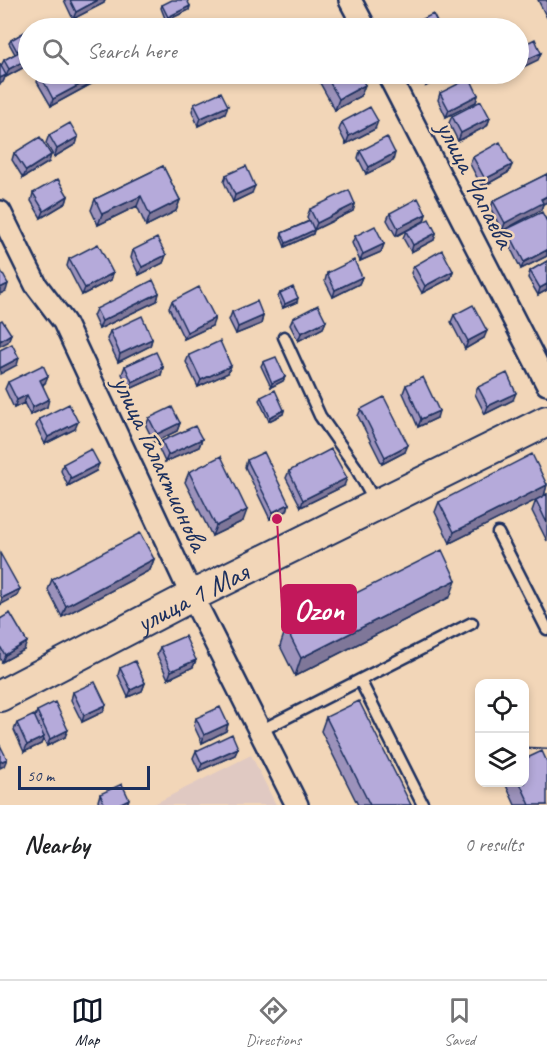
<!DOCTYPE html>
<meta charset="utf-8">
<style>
body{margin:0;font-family:Caveat,sans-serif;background:#f2f2f2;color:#202124}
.controls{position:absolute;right:18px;bottom:18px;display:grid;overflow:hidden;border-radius:12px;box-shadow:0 3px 9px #0003}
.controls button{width:54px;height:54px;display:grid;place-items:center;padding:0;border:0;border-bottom:2px solid #e0e0e0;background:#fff;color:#202124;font:30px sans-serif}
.scale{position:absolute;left:18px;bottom:15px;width:132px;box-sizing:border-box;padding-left:6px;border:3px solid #1b2f5e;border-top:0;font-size:16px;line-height:21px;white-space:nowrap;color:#1b2f5e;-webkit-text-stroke:4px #f2d6b8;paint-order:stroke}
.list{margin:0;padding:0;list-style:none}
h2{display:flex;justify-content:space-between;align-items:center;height:78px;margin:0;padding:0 24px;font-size:26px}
h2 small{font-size:20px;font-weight:400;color:#757577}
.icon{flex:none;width:33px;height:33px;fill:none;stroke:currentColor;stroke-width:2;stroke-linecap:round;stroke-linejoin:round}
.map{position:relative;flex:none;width:547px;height:805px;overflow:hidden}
.search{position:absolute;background:#fff;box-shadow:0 3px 9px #0003;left:18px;right:18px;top:18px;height:66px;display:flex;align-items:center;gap:15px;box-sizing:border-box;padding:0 21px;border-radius:33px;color:#757577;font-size:22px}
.sheet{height:174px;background:#fff}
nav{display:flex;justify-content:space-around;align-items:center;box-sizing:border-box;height:84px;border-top:2px solid #e0e0e0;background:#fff;font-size:16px;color:#757577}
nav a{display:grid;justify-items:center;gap:3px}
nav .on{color:#111827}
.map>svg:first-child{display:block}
</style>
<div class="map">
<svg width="547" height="805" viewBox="0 0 547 805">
<rect width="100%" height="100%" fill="#f2d6b8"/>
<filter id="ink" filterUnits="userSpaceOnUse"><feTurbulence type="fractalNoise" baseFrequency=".0167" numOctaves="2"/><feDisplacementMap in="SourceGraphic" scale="12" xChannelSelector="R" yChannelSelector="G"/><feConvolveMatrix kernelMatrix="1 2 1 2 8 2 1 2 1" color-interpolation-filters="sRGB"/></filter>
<g filter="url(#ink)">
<path fill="#e0c9c2" d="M251,755L276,805H152Z"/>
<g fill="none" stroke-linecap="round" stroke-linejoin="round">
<defs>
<path id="service" d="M284,337L320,416L355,466L375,502
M498,533L547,629
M360,680L472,623
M260,731L360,680L423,805
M524,754L547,755"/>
<path id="minor" d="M350,0L365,28
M388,74L547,384
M0,212L36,285L64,322L192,596L297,805"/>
<g id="secondary">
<path id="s1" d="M0,696L192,596L547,421"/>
</g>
</defs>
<use href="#service" stroke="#1b2f5e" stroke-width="15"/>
<use href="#minor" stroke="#1b2f5e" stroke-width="26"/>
<use href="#secondary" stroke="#1b2f5e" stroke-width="34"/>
<use href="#service" stroke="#f2d6b8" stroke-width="10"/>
<use href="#minor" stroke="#f2d6b8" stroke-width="21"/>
<use href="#secondary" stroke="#f2d6b8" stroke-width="30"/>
</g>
<path fill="#9c92bb" stroke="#1b2f5e" stroke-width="1.5" d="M64,0H105L104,3L73,19Z
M538,0H547V18Z
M162,5L190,6L189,10L166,21L161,8Z
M28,30V65L6,77L5,76L3,82L1,66L4,60L15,54L9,43L11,40Z
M40,74L98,75L95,82L51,106L37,82Z
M315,74H359L361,96L335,110Z
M419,74H449L426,86Z
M440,93L478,95L476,102L446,117L438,100Z
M194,104L225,113L198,126L192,111Z
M452,116L490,118L487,126L458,141L449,123Z
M342,122L375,129L346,144L339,130Z
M49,135L78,137L76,144L54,157L46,143Z
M360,151L393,161L366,174L358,158Z
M14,153L49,162L23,178L12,160Z
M473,157L509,172L482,187L470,164Z
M163,166L180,200L176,211L146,226L137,206L98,225L91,210L95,199Z
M547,174V202L543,204L541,210L502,231L491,209L493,201Z
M226,175L252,193L233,202L224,182Z
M33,193L68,196L66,203L41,218L31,201Z
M355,204L353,211L314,230L313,234L285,247L281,237L282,233L309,221L307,217L310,209Z
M390,213L426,214L424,221L396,236L387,220Z
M547,217V256L521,269L505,237L507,229L546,220Z
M406,231L436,233L434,240L411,252L403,238Z
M355,236L384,244L381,252L360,261L352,243Z
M133,250L166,255L163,263L139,275L131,258Z
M69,259L113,273L111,280L82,295L67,266Z
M547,261V290L538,295L528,278L530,271Z
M414,266L453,271L451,278L422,293L411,273Z
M327,273L362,277L359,284L333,297L325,281Z
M159,293L157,301L99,329L93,316L96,309Z
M280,293L297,302L283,308L278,297Z
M172,301L212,326L184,339L169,308Z
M232,312L263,316L261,324L236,334L229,320Z
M454,315L484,338L465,349L451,322Z
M293,318L326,321L323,328L298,341L290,325Z
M110,331L152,339L150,346L118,362L107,339Z
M189,355L228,373L198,387L186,362Z
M263,362L285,377L283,381L271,387L261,366Z
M125,366L163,367L161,375L130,389L122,374Z
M8,382L45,383L43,385L47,407L30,415L24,403L14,408L5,389Z
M406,385L437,418L418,427L403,393Z
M478,387L513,400L485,414L475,394Z
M261,397L284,410L283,414L269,421L259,400Z
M361,409L405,452L382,464L358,416Z
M149,418L180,423L177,431L154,442L146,426Z
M39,419L75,429L45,444L36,426Z
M202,439L199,447L165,462L159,449L162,441Z
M247,460L289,504L287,511L270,519L245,467Z
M63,464L96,471L68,486L61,471Z
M289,471L344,486L301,507L286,478Z
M189,472L243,521L212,536L185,482Z
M547,484L544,496L450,543L435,512L439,502Z
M547,494V541L532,511L536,500Z
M154,559L150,570L62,617L48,590L52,579Z
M450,597L295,676L280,646L286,628Z
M0,619L24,650L2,662L0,658Z
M160,647L196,660L193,667L168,679L157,655Z
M120,668L145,683L142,691L128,697L118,675Z
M73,692L106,705L103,712L82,722L71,700Z
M37,711L65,737L47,746L43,738L41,744L24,752L14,730L17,723L35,717Z
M326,717L411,805H358L321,731Z
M196,718L228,724L226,731L202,743L194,726Z
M238,748L235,755L199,771L193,758L196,751Z
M505,783H525L547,805H515Z
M100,794L127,805H99L98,801Z"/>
<path fill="#7f7799" stroke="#1b2f5e" stroke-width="1.5" d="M98,0H105L104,3L73,19L76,12Z
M190,6L189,10L166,21L168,17Z
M541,53L538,60L519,69V63Z
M28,59V65L6,77L9,69Z
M438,74H449L426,86L429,79Z
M6,75L3,82L0,84V78Z
M98,75L95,82L51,106L53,99Z
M365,85L361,96L335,110L339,99Z
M478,95L476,102L446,117L449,110Z
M228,106L225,113L198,126L201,118Z
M490,118L487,126L458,141L461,133Z
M378,121L375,129L346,144L349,136Z
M78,137L76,144L54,157L57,149Z
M395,153L393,161L366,174L369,167Z
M51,155L49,162L23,178L26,171Z
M512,165L509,172L482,187L485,179Z
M255,186L252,193L233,202L235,195Z
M68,196L66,203L41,218L44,211Z
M141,196L137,206L98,225L102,214Z
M547,196V202L543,204L541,210L502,231L505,223Z
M180,200L176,211L146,226L150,215Z
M355,204L353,211L314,230L317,223Z
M426,214L424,221L396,236L398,228Z
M314,230L313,234L285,247L286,243Z
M436,233L434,240L411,252L413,245Z
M384,244L381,252L360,261L363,254Z
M547,250V256L521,269L524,262Z
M166,255L163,263L139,275L142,267Z
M453,271L451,278L422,293L425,286Z
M113,273L111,280L82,295L85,288Z
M362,277L359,284L333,297L335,290Z
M8,284L6,291L0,294V288Z
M547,284V290L538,295L540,288Z
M159,293L157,301L99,329L102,321Z
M298,298L297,302L283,308L285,304Z
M263,316L261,324L236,334L238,327Z
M215,318L212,326L184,339L187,332Z
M326,321L323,328L298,341L301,333Z
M487,331L484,338L465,349L468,341Z
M11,334L8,342L0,346V341Z
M152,339L150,346L118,362L120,354Z
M19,358L17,365L0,374V368Z
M231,366L228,373L198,387L201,380Z
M163,367L161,375L130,389L132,382Z
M48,376L45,383L38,387L40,380Z
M285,377L283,381L271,387L272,383Z
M516,393L513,400L485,414L488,406Z
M27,395L24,403L14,408L17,400Z
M49,399L47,407L30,415L33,407Z
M284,410L283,414L269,421L270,417Z
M439,411L437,418L418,427L421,419Z
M78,422L75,429L45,444L48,437Z
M180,423L177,431L154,442L157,434Z
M202,439L199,447L165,462L168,455Z
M408,445L405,452L382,464L385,457Z
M99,464L96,471L68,486L71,478Z
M347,478L344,486L301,507L303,500Z
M547,485L544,496L450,543L454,532Z
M289,504L287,511L270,519L273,512Z
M247,510L243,521L212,536L216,526Z
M154,559L150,570L62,617L66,606Z
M456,580L450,597L295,676L301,658Z
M20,589L17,596L0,605L2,598Z
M27,642L24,650L2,662L5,655Z
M196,660L193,667L168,679L171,671Z
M145,683L142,691L128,697L131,690Z
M106,705L103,712L82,722L84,715Z
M228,724L226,731L202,743L204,735Z
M68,730L65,737L47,746L50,739Z
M44,737L41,744L24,752L27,745Z
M238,748L235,755L199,771L202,764Z
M7,759L4,766L0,768V762Z
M129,799L127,805H117Z"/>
<path fill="#b5aada" stroke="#1b2f5e" stroke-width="1.5" d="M70,0H98L76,12Z
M172,0H187L190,6L168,17L162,5Z
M433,14L440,28H405Z
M275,25L276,28H269Z
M28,30V45L17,51L11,40Z
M535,39L541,53L519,63V47Z
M28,47V59L9,69L4,60Z
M0,64L6,75L0,78Z
M40,74H97L98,75L53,99Z
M325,74H359L365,85L339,99Z
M426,74H438L429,79Z
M470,78L478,95L449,110L440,93Z
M221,92L228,106L201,118L194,104Z
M481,101L490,118L461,133L452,116Z
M370,107L378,121L349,136L342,122Z
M70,123L78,137L57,149L49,135Z
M40,137L51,155L26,171L14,153Z
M387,137L395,153L369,167L360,151Z
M500,142L512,165L485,179L473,157Z
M163,166L180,200L150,215L141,196L102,214L95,199Z
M246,166L255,186L235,195L226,175Z
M547,174V196L541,199L543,203L505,223L493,201Z
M58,179L68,196L44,211L33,193Z
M349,190L355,204L317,223L310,209Z
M418,198L426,214L398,228L390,213Z
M542,212L547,222V250L524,262L507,229Z
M429,219L436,233L413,245L406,231Z
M310,221L314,230L286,243L282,233Z
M375,226L384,244L363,254L355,236Z
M157,238L166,255L142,267L133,250Z
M98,244L113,273L85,288L69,259Z
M442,250L453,271L425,286L414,266Z
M354,260L362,277L335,290L327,273Z
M547,261V284L540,288L530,271Z
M0,269L8,284L0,288Z
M153,280L159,293L102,321L96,309Z
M199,287L215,318L187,332L172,301Z
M293,287L298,298L285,304L280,293Z
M257,301L263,316L238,327L232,312Z
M318,305L326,321L301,333L293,318Z
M473,305L487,331L468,341L454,315Z
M142,316L152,339L120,354L110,331Z
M2,320L11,334L0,341V321Z
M220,341L231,366L201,380L189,355Z
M12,344L19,358L0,368V350Z
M156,352L163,367L132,382L125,366Z
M276,357L285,377L272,383L263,362Z
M43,365L48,376L40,380L49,399L33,407L27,395L17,400L8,382Z
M507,373L516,393L488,406L478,387Z
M423,377L439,411L421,419L406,385Z
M275,390L284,410L270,417L261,397Z
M384,397L408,445L385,457L361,409Z
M69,404L78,422L48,437L39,419Z
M172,407L180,423L157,434L149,418Z
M195,426L202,439L168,455L162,441Z
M91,449L99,464L71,478L63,464Z
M331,449L347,478L303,500L289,471Z
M264,452L289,504L273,512L247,460Z
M532,454L547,485L454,532L439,502Z
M221,456L247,510L216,526L189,472Z
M547,494V523L536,500Z
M140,533L154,559L66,606L52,579Z
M442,550L456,580L301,658L286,628Z
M0,553L20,589L2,598L0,594Z
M10,613L27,642L5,655L0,646V619Z
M185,636L196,660L171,671L160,647Z
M135,661L145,683L131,690L120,668Z
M95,682L106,705L84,715L73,692Z
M359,701L411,805H370L326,717Z
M55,702L68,730L50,739L37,711Z
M220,707L228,724L204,735L196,718Z
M34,715L44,737L27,745L17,723Z
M232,734L238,748L202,764L196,751Z
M0,745L7,759L0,762Z
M542,751L547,762V805H530L520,783H525V759Z
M122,784L129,799L117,805H105L100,794Z"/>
</g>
<g text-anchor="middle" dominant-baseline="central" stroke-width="5" stroke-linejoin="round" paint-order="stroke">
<g font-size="28" fill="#1b2f5e" stroke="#f2d6b8">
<text transform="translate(476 184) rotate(63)">улица Чапаева</text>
<text transform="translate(161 463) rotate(65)">улица Галактионова</text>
<text stroke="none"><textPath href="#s1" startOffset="216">улица 1 Мая</textPath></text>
</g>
</g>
<path fill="none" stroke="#c2185b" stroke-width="2" d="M277 519L282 609"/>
<circle fill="#c2185b" stroke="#f2d6b8" stroke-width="2" cx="277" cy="519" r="6"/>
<rect fill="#c2185b" stroke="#c2185b" stroke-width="2" x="282" y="585" width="74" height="48" rx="6"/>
<g font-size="30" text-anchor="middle" font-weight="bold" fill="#fff">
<text x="319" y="620">Ozon</text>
</g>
</svg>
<div class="controls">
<button><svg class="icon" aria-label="locate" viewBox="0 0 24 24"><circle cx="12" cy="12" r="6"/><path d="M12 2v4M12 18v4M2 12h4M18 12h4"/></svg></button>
<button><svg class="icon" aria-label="layers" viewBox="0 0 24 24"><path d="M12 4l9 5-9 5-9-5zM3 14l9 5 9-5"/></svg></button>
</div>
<div class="scale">50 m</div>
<div class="search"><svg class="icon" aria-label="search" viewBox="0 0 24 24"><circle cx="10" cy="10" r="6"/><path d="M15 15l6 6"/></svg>Search here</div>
</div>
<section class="sheet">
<h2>Nearby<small>0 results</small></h2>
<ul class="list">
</ul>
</section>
<nav>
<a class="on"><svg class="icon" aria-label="map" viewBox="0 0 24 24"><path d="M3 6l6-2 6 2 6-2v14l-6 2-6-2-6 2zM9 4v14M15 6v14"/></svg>Map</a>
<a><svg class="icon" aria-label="directions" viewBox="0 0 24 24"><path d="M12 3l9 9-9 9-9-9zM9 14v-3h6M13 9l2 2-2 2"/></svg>Directions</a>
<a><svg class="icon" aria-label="saved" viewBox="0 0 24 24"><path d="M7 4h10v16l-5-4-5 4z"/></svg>Saved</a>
</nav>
